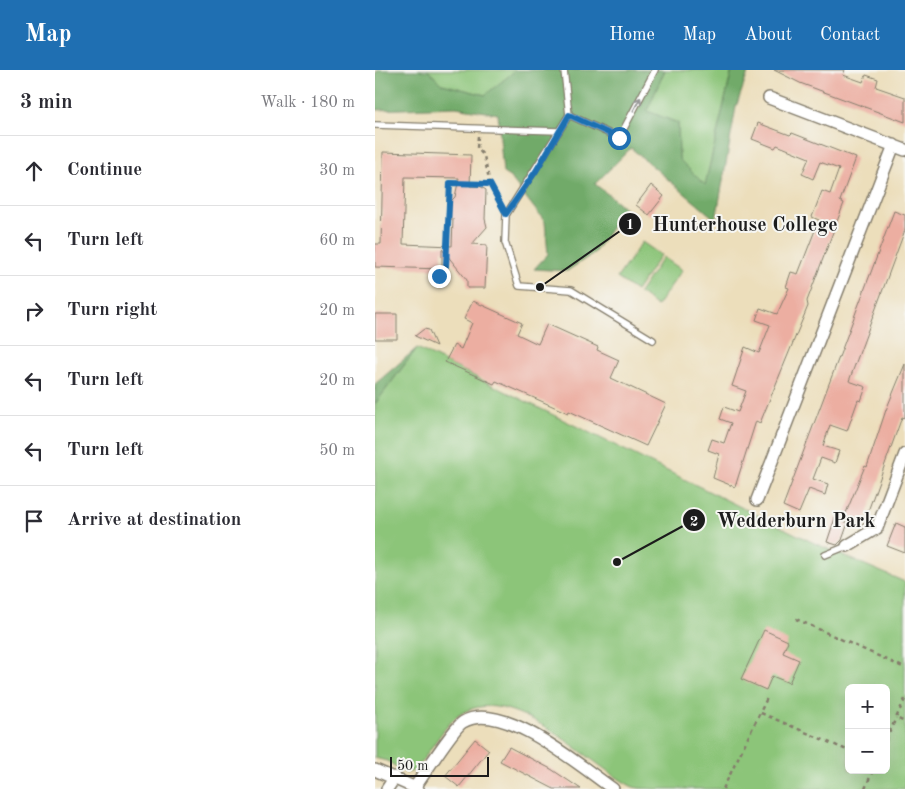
<!DOCTYPE html>
<meta charset="utf-8">
<style>
body{margin:0;font-family:"Old Standard TT",serif;background:#f7f7f7;color:#2b2b33}
.controls{position:absolute;right:15px;bottom:15px;display:grid;overflow:hidden;border-radius:8px;box-shadow:0 5px 20px #0002}
.controls button{width:45px;height:45px;display:grid;place-items:center;padding:0;border:0;border-bottom:1px solid #e1e1e2;background:#fff;color:#2b2b33;font:25px sans-serif}
.scale{position:absolute;left:15px;bottom:12px;width:99px;box-sizing:border-box;padding-left:5px;border:2px solid #1c1c1c;border-top:0;font-size:14px;line-height:18px;white-space:nowrap;color:#1c1c1c;-webkit-text-stroke:4px #f6f6f2;paint-order:stroke}
.stop{position:absolute;width:15px;height:15px;margin:-11px;border:4px solid #1f6fb2;border-radius:50%;background:#fff}
.stop.end{background:#1f6fb2;border-color:#fff;box-shadow:0 1px 5px #0008}
.list{margin:0;padding:0;list-style:none}
h2{display:flex;justify-content:space-between;align-items:center;height:65px;margin:0;padding:0 20px;font-size:21px}
h2 small{font-size:16px;font-weight:400;color:#7c7c81}
.list li{display:grid;grid-template-columns:32px 1fr auto;gap:15px;align-items:center;box-sizing:border-box;height:70px;padding:0 20px;border-top:1px solid #e1e1e2}
.list b{display:block;font-size:19px;white-space:nowrap}
.list em{font-size:16px;font-style:normal;color:#7c7c81}
.icon{flex:none;width:28px;height:28px;fill:none;stroke:currentColor;stroke-width:2;stroke-linecap:round;stroke-linejoin:round}
.map{position:relative;flex:none;width:530px;height:719px;overflow:hidden}
header{display:flex;align-items:center;gap:30px;box-sizing:border-box;height:70px;padding:0 25px;background:#1f6fb2;color:#fff}
header strong{font-size:24px}
nav{display:flex;gap:28px;margin-inline-start:auto;font-size:18px}
main{display:flex}
aside{flex:1;background:#fff}
.map>svg:first-child{display:block}
</style>
<header>
<strong>Map</strong>
<nav><a>Home</a><a>Map</a><a>About</a><a>Contact</a></nav>
</header>
<main>
<aside>
<h2>3 min<small>Walk · 180 m</small></h2>
<ul class="list">
<li><svg class="icon" aria-label="ahead" viewBox="0 0 24 24"><path d="M12 20V5M6 11l6-6 6 6"/></svg><div><b>Continue</b></div><em>30 m</em></li>
<li><svg class="icon" aria-label="left" viewBox="0 0 24 24"><path d="M17 20v-9H6M10 6l-5 5 5 5"/></svg><div><b>Turn left</b></div><em>60 m</em></li>
<li><svg class="icon" aria-label="right" viewBox="0 0 24 24"><path d="M7 20v-9h11M14 6l5 5-5 5"/></svg><div><b>Turn right</b></div><em>20 m</em></li>
<li><svg class="icon" aria-label="left" viewBox="0 0 24 24"><path d="M17 20v-9H6M10 6l-5 5 5 5"/></svg><div><b>Turn left</b></div><em>20 m</em></li>
<li><svg class="icon" aria-label="left" viewBox="0 0 24 24"><path d="M17 20v-9H6M10 6l-5 5 5 5"/></svg><div><b>Turn left</b></div><em>50 m</em></li>
<li><svg class="icon" aria-label="arrive" viewBox="0 0 24 24"><path d="M6 21V4h12l-3 4 3 4H6"/></svg><div><b>Arrive at destination</b></div></li>
</ul>
</aside>
<div class="map">
<svg width="530" height="719" viewBox="0 0 530 719">
<rect width="100%" height="100%" fill="#f6f6f2"/>
<filter id="ink" filterUnits="userSpaceOnUse"><feTurbulence type="fractalNoise" baseFrequency=".02" numOctaves="2"/><feDisplacementMap in="SourceGraphic" scale="10" xChannelSelector="R" yChannelSelector="G"/><feConvolveMatrix kernelMatrix="1 2 1 2 8 2 1 2 1" color-interpolation-filters="sRGB"/></filter>
<filter id="wash" filterUnits="userSpaceOnUse"><feTurbulence type="fractalNoise" baseFrequency=".0096" numOctaves="4" result="noise"/><feDisplacementMap in="SourceGraphic" scale="20" xChannelSelector="R" yChannelSelector="G"/><feGaussianBlur stdDeviation="1.12" result="paint"/><feColorMatrix in="noise" values="0 0 0 0 0 0 0 0 0 0 0 0 0 0 0 0 0 1.4 0 .05"/><feComposite in="paint" operator="in"/></filter>
<g filter="url(#wash)">
<rect width="100%" height="100%" fill="#ecdebb"/>
<path fill="#8cc579" stroke="#54704a" fill-rule="evenodd" d="M52,0H141V2L110,25L67,14Z
M290,0H357L330,116L304,89L303,53L271,41Z
M267,172L286,185L261,221L242,208Z
M288,187L307,200L282,236L264,223Z
M42,278L439,473L530,512V719H278C271,718 262,719 256,716C212,693 134,608 83,646C70,655 51,686 41,700L31,703L12,691L0,688V334ZM474,618H511V700H474Z"/>
<path fill="#71aa69" stroke="#466342" d="M3,0H52L67,14L110,25L141,0H290L272,41L303,53L304,89L330,115L357,0H374L361,37L341,150L256,78L220,114L250,138L219,183L192,201L159,199L173,184L170,152L136,108L128,103L123,44L81,37L0,40V5Z
M42,278L0,334V314Z"/>
<g id="blocks">
<path fill="#ecaea1" fill-rule="evenodd" d="M399,0H470L468,5L488,12L491,5L503,9L501,17L530,27V52L425,13Z
M383,53L415,65L417,63L481,88L465,131L469,133L432,231L433,236L385,353L381,351L360,417L338,408L344,384L333,380L337,369L349,373L356,353L345,349L349,337L363,342L371,321L357,316L370,277L384,283L395,255L381,250L385,238L402,244L414,218L411,217L416,202L423,204L444,150L437,147L447,121L455,124L464,99L445,92L438,109L427,104L434,88L402,75L400,78L377,69Z
M8,82L96,85L95,116H105L111,120L110,149L112,157L97,174L112,175L110,218H92V210L67,179V199L0,197V174H6ZM30,107L84,108L80,127L76,131L75,149H78L77,176L28,174Z
M276,115L289,126L274,145L261,135Z
M519,141L530,145V160L474,311L491,317L486,331L483,330L472,361L455,355L448,376L464,381L460,393L446,388L438,409L453,414L450,425L434,419L424,443L408,436Z
M98,231L147,253L142,264L163,274L172,254L223,277L222,280L244,290L236,308L291,334L271,376L194,341L193,343L121,311L119,314L70,292L79,275L86,279L97,253L89,249Z
M0,244H22V269H0Z
M49,259L54,260L61,276L40,266Z
M530,294V348L527,347L488,455L469,448L490,396L492,397L511,340Z
M460,448L473,453L467,470L462,475L452,472Z
M521,453L530,457V483L512,476Z
M389,560L413,571L408,583L424,590L414,613L397,606L391,620L366,609Z
M100,669L114,680L84,717L70,706Z
M134,677L176,699L206,719H179L125,691Z"/>
</g>
</g>
<g filter="url(#ink)">
<use href="#blocks" fill-opacity="0" stroke="#847d6c" stroke-width="1"/>
<g fill="none" stroke-linecap="round" stroke-linejoin="round">
<defs>
<path id="lane" d="M189,0L194,45L131,145L130,172L144,216L196,220L278,270
M194,45L244,68L280,0
M0,55L184,61
M450,485L472,476"/>
<path id="street" d="M394,28L530,80
M382,430L519,75
M472,476L502,458L530,384
M0,700L43,719
M40,717C48,706 79,657 88,652C127,629 205,696 238,719
M12,719L20,707"/>
</defs>
<use href="#lane" stroke="#847d6c" stroke-width="8"/>
<use href="#street" stroke="#847d6c" stroke-width="14"/>
<path stroke="#847d6c" stroke-width="2.5" stroke-dasharray="4 4" stroke-linecap="butt" d="M103,66L102,78L109,86L115,114L127,137
M64,206L71,195L75,113L115,114
M421,549L530,598
M530,629L521,648L530,652
M386,643L474,681
M511,670L521,648
M348,719L393,626
M490,719L498,700"/>
<use href="#lane" stroke="#fff" stroke-width="5.5"/>
<use href="#street" stroke="#fff" stroke-width="11"/>
</g>
<defs><path id="oneway-shaft" d="M-6 0H5M1.5-3L5.5 0L1.5 3" fill="none" stroke-width="1.6" stroke-linecap="round" stroke-linejoin="round" transform="scale(1.25)"/></defs>
<use stroke="#999" href="#oneway-shaft" transform="translate(262 34) rotate(-62)"/>
</g>
<g fill="none" stroke-linecap="round" stroke-linejoin="round" filter="url(#ink)">
<path stroke="#1f6fb2" stroke-width="6" d="M64,206L71,196L75,113L115,114L131,144L161,101L194,45L244,68"/>
</g>
<path fill="none" stroke="#1c1c1c" stroke-width="2" d="M165 217L255 154M242 492L319 450"/>
<g fill="#1c1c1c" stroke="#f6f6f2" stroke-width="2">
<circle cx="165" cy="217" r="5"/>
<circle cx="242" cy="492" r="5"/>
<circle cx="255" cy="154" r="12"/>
<circle cx="319" cy="450" r="12"/>
</g>
<g font-size="15" text-anchor="middle" font-weight="bold" fill="#fff">
<text x="255" y="159">1</text>
<text x="319" y="456">2</text>
</g>
<g font-size="20" text-anchor="middle" font-weight="bold" fill="#1c1c1c" stroke="#f6f6f2" stroke-width="4" stroke-linejoin="round" paint-order="stroke">
<text x="370" y="161">Hunterhouse College</text>
<text x="421" y="457">Wedderburn Park</text>
</g>
</svg>
<div class="controls">
<button>+</button>
<button>−</button>
</div>
<div class="scale">50 m</div>
<div class="stop" style="left:244px;top:68px"></div>
<div class="stop end" style="left:64px;top:206px"></div>
</div>
</main>
